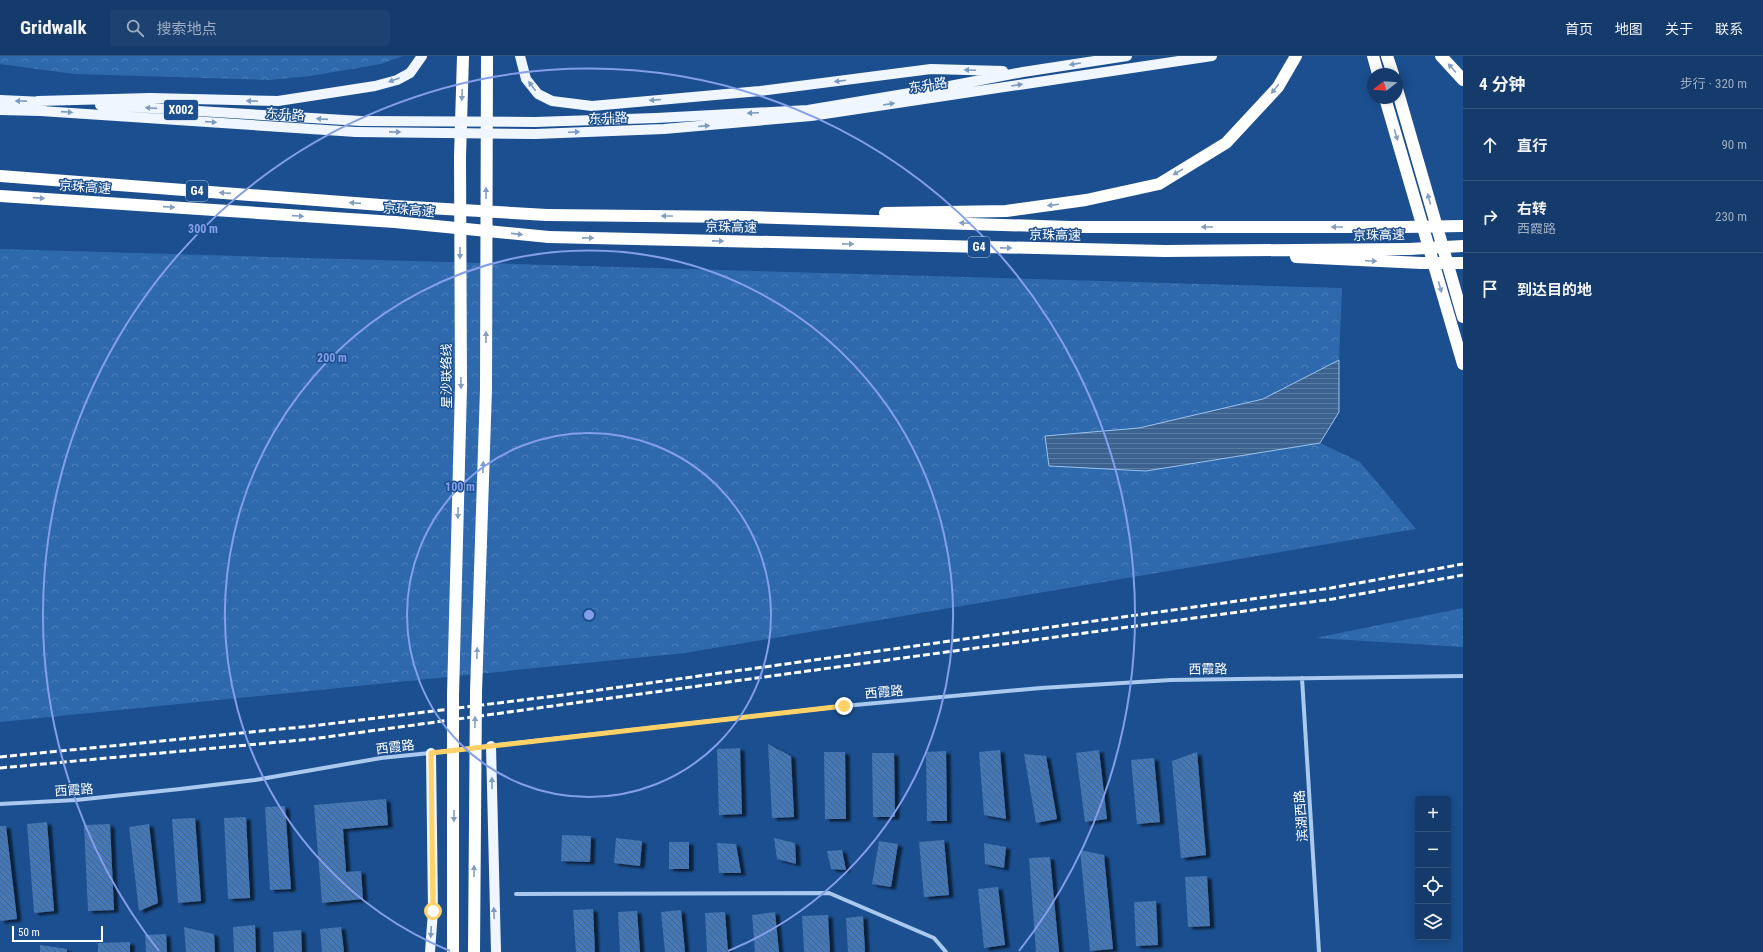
<!DOCTYPE html>
<html lang="zh">
<meta charset="utf-8">
<style>
body{margin:0;font-family:"Roboto Condensed","Noto Sans SC",sans-serif;background:#1d4271;color:#f1f3f6}
.controls{position:absolute;right:12px;bottom:12px;display:grid;overflow:hidden;border-radius:4px;box-shadow:0 2px 10px #0003}
.controls button{width:36px;height:36px;display:grid;place-items:center;padding:0;border:0;border-bottom:1px solid #33557e;background:#143b6b;color:#f1f3f6;font:20px sans-serif}
.compass{position:absolute;left:1367px;top:12px;width:36px;height:36px;border-radius:50%;background:#143b6b;box-shadow:0 2px 10px #0003;rotate:253deg}
.scale{position:absolute;left:12px;bottom:10px;width:91px;box-sizing:border-box;padding-left:4px;border:2px solid #fff;border-top:0;font-size:11px;line-height:14px;white-space:nowrap;color:#fff;-webkit-text-stroke:3px #1b4f8f;paint-order:stroke}
.stop{position:absolute;width:12px;height:12px;margin:-9px;border:3px solid #ffd166;border-radius:50%;background:#fff}
.stop.end{background:#ffd166;border-color:#fff;box-shadow:0 1px 4px #0008}
.list{margin:0;padding:0;list-style:none}
h2{display:flex;justify-content:space-between;align-items:center;height:52px;margin:0;padding:0 16px;font-size:17px}
h2 small{font-size:13px;font-weight:400;color:#9dadc1}
.list li{display:grid;grid-template-columns:26px 1fr auto;gap:12px;align-items:center;box-sizing:border-box;height:72px;padding:0 16px;border-top:1px solid #33557e}
.list b{display:block;font-size:15px;white-space:nowrap}
.list p{margin:0;font-size:13px;white-space:nowrap;color:#9dadc1}
.list em{font-size:13px;font-style:normal;color:#9dadc1}
.icon{flex:none;width:22px;height:22px;fill:none;stroke:currentColor;stroke-width:2;stroke-linecap:round;stroke-linejoin:round}
.map{position:relative;flex:none;width:1463px;height:896px;overflow:hidden}
header{display:flex;align-items:center;gap:24px;box-sizing:border-box;height:56px;padding:0 20px;background:#143b6b;border-bottom:1px solid #33557e}
header strong{font-size:19px}
nav{display:flex;gap:22px;margin-inline-start:auto;font-size:14px}
.search{width:280px;height:36px;background:#1d4271;display:flex;align-items:center;gap:10px;box-sizing:border-box;padding:0 14px;border-radius:4px;color:#9dadc1;font-size:15px}
main{display:flex}
aside{flex:1;background:#143b6b}
.map>svg:first-child{display:block}
</style>
<header>
<strong>Gridwalk</strong>
<div class="search"><svg class="icon" aria-label="search" viewBox="0 0 24 24"><circle cx="10" cy="10" r="6"/><path d="M15 15l6 6"/></svg>搜索地点</div>
<nav><a>首页</a><a>地图</a><a>关于</a><a>联系</a></nav>
</header>
<main>
<div class="map">
<svg width="1463" height="896" viewBox="0 0 1463 896">
<defs>
<pattern id="forest-crowns" width="20" height="18" patternUnits="userSpaceOnUse"><rect width="20" height="18" fill="#2e69ad"/><path d="M2 6a3 3 0 1 1 6 0M12 15a3 3 0 1 1 6 0" fill="none" stroke="#4d80b9"/></pattern>
<pattern id="water-rules" width="6" height="5" patternUnits="userSpaceOnUse"><rect width="6" height="5" fill="#3c6290"/><path d="M0 2.5h6" fill="none" stroke="#597aa1"/></pattern>
<pattern id="building-back-hatch" width="6" height="6" patternUnits="userSpaceOnUse"><rect width="6" height="6" fill="#4478b7"/><path d="M-1 5l2 2M0 0l6 6M5-1l2 2" fill="none" stroke="#486282"/></pattern>
<filter id="shadow"><feDropShadow dx="4.5" dy="2.5" stdDeviation="1" flood-color="#0009"/></filter>
</defs>
<rect width="100%" height="100%" fill="#1b4f8f"/>
<path fill="url(#forest-crowns)" d="M0,0H403L381,8L311,20L269,24L74,18L0,8Z
M0,193L1342,232L1339,304L1263,343L1139,372L1045,380L1049,410L1146,415L1320,387L1360,406L1416,473L685,597L0,666Z
M1463,552V591L1315,582Z"/>
<path fill="url(#water-rules)" stroke="#9cc4f0" d="M1339,304V356L1320,387L1146,415L1049,410L1045,380L1139,372L1263,343Z"/>
<path fill="url(#building-back-hatch)" filter="url(#shadow)" d="M768,688L791,700L794,761L772,762Z
M740,692L742,758L719,759L717,693Z
M1000,694L1006,763L984,759L979,696Z
M1099,694L1107,763L1085,766L1076,697Z
M946,695L947,765H927L926,696Z
M824,696H845L846,763H825Z
M1197,696L1206,799L1181,802L1172,705Z
M872,697H894L895,761H873Z
M1024,698L1046,700L1057,763L1036,767Z
M1154,702L1160,766L1137,768L1131,704Z
M386,743L388,769L343,773L346,816L361,815L363,843L322,847L314,749Z
M285,750L291,833L270,834L265,751Z
M246,761L250,842L228,843L224,762Z
M195,762L201,845L178,847L172,763Z
M47,766L54,855L34,857L27,768Z
M110,768L114,854L88,855L84,769Z
M149,768L158,847L139,855L129,771Z
M0,770H6L17,863L0,865Z
M562,779L591,780L590,806L561,805Z
M616,782L642,785L640,810L614,807Z
M774,782L795,787L796,808L777,803Z
M944,784L949,839L924,841L919,786Z
M879,785L898,788L891,831L872,828Z
M669,786H689V813H669Z
M717,787L736,788L741,817H719Z
M984,787L1006,791L1004,812L985,808Z
M842,794L846,814L831,813L827,795Z
M1080,794L1104,799L1113,893L1090,895Z
M1050,801L1059,896H1036L1029,802Z
M1207,820L1210,870L1188,871L1185,821Z
M998,831L1005,889L984,892L978,833Z
M1156,845L1158,889L1136,890L1134,846Z
M593,853L595,896H576L573,854Z
M681,854L685,896H665L661,856Z
M637,855L640,896H620L618,856Z
M725,856L728,896H707L705,857Z
M775,856L779,896H755L752,859Z
M828,859L830,896H804L802,860Z
M863,860L865,896H848L846,862Z
M255,869L256,896H234L233,871Z
M184,871L214,878L215,896H186Z
M341,871L344,896H322L320,873Z
M301,874L302,896H274L273,876Z
M166,878L167,896H146L145,879Z
M130,886V896H98V887Z
M40,889L67,893V896H40Z"/>
<g fill="none" stroke-linecap="round" stroke-linejoin="round">
<path stroke="#a9c9ee" stroke-width="4" d="M1302,622L1319,896
M505,688L844,650L1041,632L1171,624L1463,620
M0,748L76,744L180,733L255,724L381,702L430,697
M516,838L829,837L934,882L946,896"/>
<path stroke="#f0f6ff" stroke-width="10" d="M520,0L526,23L538,38L552,45L592,50L760,35L931,13L1003,15
M0,44L44,46
M38,45L150,42L278,45L375,30L397,24L410,17L422,0
M100,49L361,65
M0,54L41,55L356,76
M535,66L656,62L808,54L934,33L1023,16L1127,0
M535,78L664,73L811,60L1212,0
M491,690L496,896
M430,896L433,855L431,697"/>
<path stroke="#fff" stroke-width="12" d="M1373,0L1378,18
M1387,0L1393,18
M1441,0L1463,24
M1397,33L1463,261
M1385,42L1463,308
M0,120L394,150
M0,140L395,166
M885,157L1006,155L1086,144L1159,128L1226,87L1278,31L1296,0
M547,159L744,161L1071,171H1404
M549,181L1165,195L1409,193
M1296,201L1422,207
M453,896V639L461,331L460,101L463,0
M474,896L476,636L486,333L487,0"/>
<path stroke="#fff" stroke-width="3" stroke-dasharray="7 3" stroke-linecap="butt" d="M0,701L312,670L563,639L1331,532L1463,508
M0,712L312,683L1333,543L1463,519"/>
<path stroke="#a9c9ee" stroke-width="4" d="M431,697L505,688"/>
<path stroke="#f0f6ff" stroke-width="10" d="M361,65L535,66
M356,76L535,78"/>
<path stroke="#fff" stroke-width="12" d="M394,150L547,159
M395,166L549,181
M1404,171L1463,170
M1409,193L1463,190
M1422,207H1463"/>
</g>
<defs><path id="oneway-solid" d="M-6-.8H1V-3.2L6.5 0L1 3.2V.8H-6Z"/></defs>
<g fill="#7b9ac1">
<use href="#oneway-solid" transform="translate(1075 8) rotate(171)"/>
<use href="#oneway-solid" transform="translate(970 14) rotate(-178)"/>
<use href="#oneway-solid" transform="translate(394 24) rotate(160)"/>
<use href="#oneway-solid" transform="translate(840 25) rotate(173)"/>
<use href="#oneway-solid" transform="translate(1017 29) rotate(-9)"/>
<use href="#oneway-solid" transform="translate(532 30) rotate(-127)"/>
<use href="#oneway-solid" transform="translate(655 44) rotate(175)"/>
<use href="#oneway-solid" transform="translate(21 45) rotate(-179)"/>
<use href="#oneway-solid" transform="translate(252 45) rotate(-178)"/>
<use href="#oneway-solid" transform="translate(889 48) rotate(-9)"/>
<use href="#oneway-solid" transform="translate(151 52) rotate(-176)"/>
<use href="#oneway-solid" transform="translate(67 56) rotate(4)"/>
<use href="#oneway-solid" transform="translate(753 57) rotate(177)"/>
<use href="#oneway-solid" transform="translate(322 63) rotate(-176)"/>
<use href="#oneway-solid" transform="translate(211 66) rotate(4)"/>
<use href="#oneway-solid" transform="translate(704 70) rotate(-5)"/>
<use href="#oneway-solid" transform="translate(395 76) rotate(1)"/>
<use href="#oneway-solid" transform="translate(574 76) rotate(-2)"/>
<use href="#oneway-solid" transform="translate(492 727) rotate(-91)"/>
<use href="#oneway-solid" transform="translate(494 857) rotate(-92)"/>
<use href="#oneway-solid" transform="translate(431 876) rotate(93)"/>
</g>
<g fill="#829ec1">
<use href="#oneway-solid" transform="translate(1452 12) rotate(-132)"/>
<use href="#oneway-solid" transform="translate(1275 33) rotate(129)"/>
<use href="#oneway-solid" transform="translate(462 39) rotate(92)"/>
<use href="#oneway-solid" transform="translate(1396 79) rotate(74)"/>
<use href="#oneway-solid" transform="translate(1178 116) rotate(149)"/>
<use href="#oneway-solid" transform="translate(225 137) rotate(-176)"/>
<use href="#oneway-solid" transform="translate(486 137) rotate(-90)"/>
<use href="#oneway-solid" transform="translate(39 142) rotate(4)"/>
<use href="#oneway-solid" transform="translate(1429 143) rotate(-106)"/>
<use href="#oneway-solid" transform="translate(355 147) rotate(-176)"/>
<use href="#oneway-solid" transform="translate(1053 149) rotate(173)"/>
<use href="#oneway-solid" transform="translate(169 151) rotate(4)"/>
<use href="#oneway-solid" transform="translate(298 160) rotate(4)"/>
<use href="#oneway-solid" transform="translate(667 160) rotate(-180)"/>
<use href="#oneway-solid" transform="translate(965 167) rotate(-178)"/>
<use href="#oneway-solid" transform="translate(1207 171) rotate(-180)"/>
<use href="#oneway-solid" transform="translate(1337 171) rotate(-180)"/>
<use href="#oneway-solid" transform="translate(517 178) rotate(6)"/>
<use href="#oneway-solid" transform="translate(588 182) rotate(1)"/>
<use href="#oneway-solid" transform="translate(718 185) rotate(1)"/>
<use href="#oneway-solid" transform="translate(848 188) rotate(1)"/>
<use href="#oneway-solid" transform="translate(1006 192) rotate(1)"/>
<use href="#oneway-solid" transform="translate(460 197) rotate(90)"/>
<use href="#oneway-solid" transform="translate(1371 205) rotate(3)"/>
<use href="#oneway-solid" transform="translate(1440 231) rotate(74)"/>
<use href="#oneway-solid" transform="translate(486 281) rotate(-90)"/>
<use href="#oneway-solid" transform="translate(461 327) rotate(90)"/>
<use href="#oneway-solid" transform="translate(483 411) rotate(-88)"/>
<use href="#oneway-solid" transform="translate(458 457) rotate(91)"/>
<use href="#oneway-solid" transform="translate(477 597) rotate(-88)"/>
<use href="#oneway-solid" transform="translate(475 666) rotate(-89)"/>
<use href="#oneway-solid" transform="translate(454 760) rotate(91)"/>
<use href="#oneway-solid" transform="translate(474 815) rotate(-90)"/>
</g>
<g fill="none" stroke-linecap="round" stroke-linejoin="round">
<path stroke="#ffd166" stroke-width="5" d="M433,855L431,697L844,650"/>
</g>
<g fill="none" stroke="#839eea" stroke-width="2">
<circle cx="589" cy="559" r="182"/>
<path d="M450 895A364 364 0 1 1 728 895"/>
<path d="M159 895A546 546 0 1 1 1019 895"/>
</g>
<g text-anchor="middle" dominant-baseline="central" stroke-width="3" stroke-linejoin="round" paint-order="stroke">
<g fill="#1b4f8f" stroke="#bbcadd" stroke-width="1">
<rect x="164" y="44" width="34" height="20" rx="3"/>
<rect x="186" y="125" width="22" height="20" rx="3"/>
<rect x="968" y="181" width="22" height="20" rx="3"/>
</g>
<g font-size="12" font-weight="bold" fill="#fff">
<text x="181" y="54">X002</text>
<text x="197" y="135">G4</text>
<text x="979" y="191">G4</text>
</g>
<g font-size="13" fill="#fff" stroke="#1b4f8f">
<text transform="translate(928 29) rotate(-9)">东升路</text>
<text transform="translate(285 58) rotate(4)">东升路</text>
<text transform="translate(608 62) rotate(-2)">东升路</text>
<text transform="translate(85 131) rotate(4)">京珠高速</text>
<text transform="translate(409 154) rotate(5)">京珠高速</text>
<text transform="translate(731 171) rotate(1)">京珠高速</text>
<text transform="translate(1055 179) rotate(1)">京珠高速</text>
<text transform="translate(1379 179) rotate(-1)">京珠高速</text>
<text transform="translate(446 320) rotate(-90)">星沙联络线</text>
<text transform="translate(1208 613) rotate(-1)">西霞路</text>
<text transform="translate(884 636) rotate(-5)">西霞路</text>
<text transform="translate(395 691) rotate(-7)">西霞路</text>
<text transform="translate(74 734) rotate(-4)">西霞路</text>
<text transform="translate(1301 760) rotate(-94)">滨湖西路</text>
</g>
</g>
<circle cx="589" cy="559" r="6" fill="#839eea" stroke="#1b4f8f" stroke-width="2"/>
<g font-size="12" text-anchor="middle" font-weight="bold" fill="#839eea" stroke="#1b4f8f" stroke-width="3" stroke-linejoin="round" paint-order="stroke">
<text x="203" y="177">300 m</text>
<text x="332" y="306">200 m</text>
<text x="460" y="435">100 m</text>
</g>
</svg>
<div class="controls">
<button>+</button>
<button>−</button>
<button><svg class="icon" aria-label="locate" viewBox="0 0 24 24"><circle cx="12" cy="12" r="6"/><path d="M12 2v4M12 18v4M2 12h4M18 12h4"/></svg></button>
<button><svg class="icon" aria-label="layers" viewBox="0 0 24 24"><path d="M12 4l9 5-9 5-9-5zM3 14l9 5 9-5"/></svg></button>
</div>
<svg class="compass" viewBox="-18 -18 36 36"><path d="M0-13l5 13h-10z" fill="#e53935"/><path d="M0 13l5-13h-10z" fill="#9dadc1"/></svg>
<div class="scale">50 m</div>
<div class="stop" style="left:433px;top:855px"></div>
<div class="stop end" style="left:844px;top:650px"></div>
</div>
<aside>
<h2>4 分钟<small>步行 · 320 m</small></h2>
<ul class="list">
<li><svg class="icon" aria-label="ahead" viewBox="0 0 24 24"><path d="M12 20V5M6 11l6-6 6 6"/></svg><div><b>直行</b></div><em>90 m</em></li>
<li><svg class="icon" aria-label="right" viewBox="0 0 24 24"><path d="M7 20v-9h11M14 6l5 5-5 5"/></svg><div><b>右转</b><p>西霞路</p></div><em>230 m</em></li>
<li><svg class="icon" aria-label="arrive" viewBox="0 0 24 24"><path d="M6 21V4h12l-3 4 3 4H6"/></svg><div><b>到达目的地</b></div></li>
</ul>
</aside>
</main>
